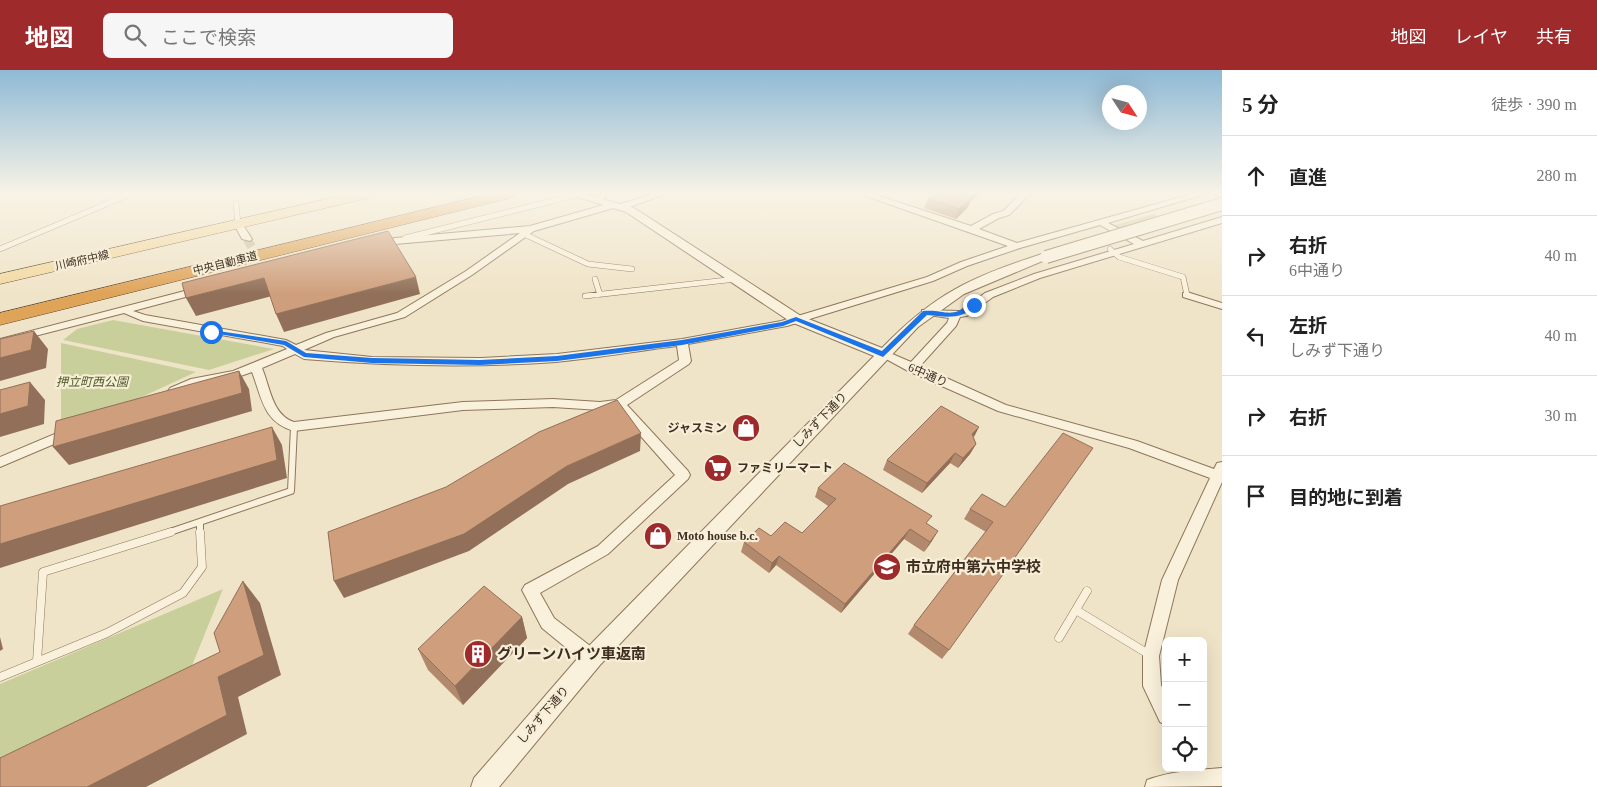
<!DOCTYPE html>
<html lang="ja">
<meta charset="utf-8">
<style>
body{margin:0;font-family:"Times New Roman","Noto Sans JP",serif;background:#f6f6f6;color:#222}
.controls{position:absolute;right:15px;bottom:15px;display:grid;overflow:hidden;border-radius:8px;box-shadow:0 5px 20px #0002}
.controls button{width:45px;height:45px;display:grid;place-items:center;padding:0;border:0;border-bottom:1px solid #e0e0e0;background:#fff;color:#222;font:25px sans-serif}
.compass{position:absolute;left:1102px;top:15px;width:45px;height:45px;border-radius:50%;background:#fff;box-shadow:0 5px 20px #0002;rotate:126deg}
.stop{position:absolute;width:15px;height:15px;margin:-11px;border:4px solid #1a73e8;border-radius:50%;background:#fff}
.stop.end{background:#1a73e8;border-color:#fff;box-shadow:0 1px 5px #0008}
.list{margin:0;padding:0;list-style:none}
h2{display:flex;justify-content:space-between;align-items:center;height:65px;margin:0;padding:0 20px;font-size:21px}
h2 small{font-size:16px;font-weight:400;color:#767676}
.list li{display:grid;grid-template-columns:32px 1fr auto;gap:15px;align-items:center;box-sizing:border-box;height:80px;padding:0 20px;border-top:1px solid #e0e0e0}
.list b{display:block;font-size:19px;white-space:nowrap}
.list p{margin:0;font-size:16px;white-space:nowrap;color:#767676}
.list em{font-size:16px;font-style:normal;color:#767676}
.icon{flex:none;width:28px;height:28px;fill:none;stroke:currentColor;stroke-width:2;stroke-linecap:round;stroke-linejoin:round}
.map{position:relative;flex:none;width:1222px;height:717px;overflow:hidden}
header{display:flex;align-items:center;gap:30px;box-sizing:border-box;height:70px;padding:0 25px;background:#9e2a2b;color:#fff}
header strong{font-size:24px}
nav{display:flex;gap:28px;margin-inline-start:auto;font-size:18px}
.search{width:350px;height:45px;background:#f6f6f6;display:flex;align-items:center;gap:12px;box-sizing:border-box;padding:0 18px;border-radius:8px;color:#767676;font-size:19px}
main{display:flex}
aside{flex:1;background:#fff}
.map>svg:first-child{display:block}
</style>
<header>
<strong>地図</strong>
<div class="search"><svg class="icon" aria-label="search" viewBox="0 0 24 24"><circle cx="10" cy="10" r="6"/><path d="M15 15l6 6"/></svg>ここで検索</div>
<nav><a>地図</a><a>レイヤ</a><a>共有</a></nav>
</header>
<main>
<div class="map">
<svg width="1222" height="717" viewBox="0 0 1222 717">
<rect width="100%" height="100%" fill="#f0e4c8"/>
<path fill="#c9cf9b" d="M1154,144L1177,155L1131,169L1108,157Z
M113,250L274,279L209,300L63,270L77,259Z
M61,273L196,302L133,331L61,356Z
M223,519L189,603L0,696V614Z"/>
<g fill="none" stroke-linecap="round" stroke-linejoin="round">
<path stroke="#ccc0a6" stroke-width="9" stroke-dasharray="9 5" stroke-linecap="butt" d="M247,169L260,191"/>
<defs>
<path id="service-far2" d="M236,133L238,154
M524,164L588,194L632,199
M405,168L576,125
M0,179L130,124
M1110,179L1119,187L1183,207L1187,225
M595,209L600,225
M585,226L736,209"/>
<path id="service-far1" d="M200,453V463
M167,463L291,421L294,357"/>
<path id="service" d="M1076,540L1150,585
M1059,568L1087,521
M37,591L43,502L171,462
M0,607L107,563L183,523L202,497L200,462"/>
<path id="minor" d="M599,124H608L600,132H594L593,130Z
M653,124H665L624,139H618L617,137L534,161L472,205L405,247L334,267L304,280L372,287L481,288L557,284L682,269L781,251L927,207L961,192L1008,176L860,124H873L971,156L993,144L1003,141L1021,124H1030L1009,145L999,148L979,159L1017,173L1192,124H1205L1108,153L1143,171L1222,147V153L1040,208L993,227L967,246L960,247L956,256L920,296L1006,335L1137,371L1214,399L1217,393L1222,392V412L1178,510L1159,586L1161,615L1166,626V655L1160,652L1143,616V586L1162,510L1210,408L1129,378L998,341L908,301L877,284L883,280L911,292L947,253L949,248L922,244V240L960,241L985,223L1034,204L1134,174L1100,155L1020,178L967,196L933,211L787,256L688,274L691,291L689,294L627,335L688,401L690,405L688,409L608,484L540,523L554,548L598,582L600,588L598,594L592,596L586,594L542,558L522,520L525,515L598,476L675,405L616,338L600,340L553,337L463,340L294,361C263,352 262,328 252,302L235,308L198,315L174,325L168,321L170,318L191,309L233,301L287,279L283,276L143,251L124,243L0,275V269L200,217L204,218V222L133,241L145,245L286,270L296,275L326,263L397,243L466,201L520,163L395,174L377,178L372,175L374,173L395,168L530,156L614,132L618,135ZM677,276L679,290L616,330L600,332L553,329L463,332L294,352C272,345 270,317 262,298L295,284L304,289C388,296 472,298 556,292C596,288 637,281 677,276Z
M238,151L241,152L252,169L250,171L242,169L234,154Z
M1187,222L1222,233V239L1183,227V223Z
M69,358L73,360L75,363L73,366L0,397V387Z
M1222,698V716L1145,717L1147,710C1171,701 1197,700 1222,698Z"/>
<path id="tertiary" d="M568,124H585L634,138L801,246L882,278C934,224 971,207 1042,184H1050L1052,187L964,224L918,257L600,595L499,717H471L474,708L584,581L874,286L791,252L626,142Z"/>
<path id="primary" d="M349,124H375L368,128L0,214V204Z"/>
<path id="motorway" d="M489,124H516L514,127L0,255V243Z"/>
</defs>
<use href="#service-far2" stroke="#8d765c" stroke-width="6"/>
<use href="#service-far1" stroke="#8d765c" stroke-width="8"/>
<use href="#service" stroke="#8d765c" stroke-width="9"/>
<use href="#minor" stroke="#8d765c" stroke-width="2"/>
<use href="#tertiary" stroke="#8d765c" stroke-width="2"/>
<use href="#primary" stroke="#5b4430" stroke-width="1"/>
<use href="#motorway" stroke="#5b4430" stroke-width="1"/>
<use href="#service-far2" stroke="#faf1dc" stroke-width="5"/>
<use href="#service-far1" stroke="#faf1dc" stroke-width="6"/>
<use href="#service" stroke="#faf1dc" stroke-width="8"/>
<use href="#minor" fill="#faf1dc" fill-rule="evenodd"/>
<use href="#tertiary" fill="#faf1dc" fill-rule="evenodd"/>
<use href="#primary" fill="#f3d9a0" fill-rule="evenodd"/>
<use href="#motorway" fill="#e0a458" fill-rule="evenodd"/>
<defs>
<path id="rail" d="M1216,124L1222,126"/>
</defs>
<use href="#rail" stroke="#3d2e20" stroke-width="4.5"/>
<use href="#rail" stroke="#f7eed8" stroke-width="3" stroke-dasharray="9" stroke-linecap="butt"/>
<defs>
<path id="tertiary-bridge" d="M1046,187L1222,134"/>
</defs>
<use href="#tertiary-bridge" stroke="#8d765c" stroke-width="14" stroke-linecap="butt"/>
<use href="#tertiary-bridge" stroke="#faf1dc" stroke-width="12"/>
</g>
<path fill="#b2896c" d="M928,129L970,132L968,137L956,149L924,138Z
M973,367L976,374L970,384L958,398L950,393L922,423L883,400L887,390Z
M818,418L927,454L932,471L924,482L904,469L841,543L776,495L769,503L741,482L744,472L771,466L802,463L828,436L815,427Z
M1005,437L949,580L942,589L908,564L914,555L986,462L964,449L970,439Z
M522,547L527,568L463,635L428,600L418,579Z"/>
<path fill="#916f58" d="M973,124H980L970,132L968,137L956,149L959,139Z
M416,207L420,224L284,262L276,244Z
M264,208L272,226L196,246L186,228Z
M34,261L48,279L46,298L0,311V288Z
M239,301L249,319L252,341L69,395L53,377Z
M30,312L45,330L44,354L0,367V344Z
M272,357L282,375L287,408L0,498V474Z
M979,357L974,367L972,364Z
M641,363L640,381L568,414L469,481L344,528L334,511L567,396Z
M976,374L970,384L958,398L963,388Z
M955,383L950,393L922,423L927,413Z
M910,459L904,469L841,543L845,534Z
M938,461L932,471L924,482L930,472Z
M779,486L776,495L769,503L772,493Z
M243,511L260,533L281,605L238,627L247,664L146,717H87L218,607Z
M522,547L527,568L463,635L455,616Z
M0,567L3,579L0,581Z"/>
<path fill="#cf9f7d" stroke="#916f58" d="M933,124H973L970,127L972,128L959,139L928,129Z
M388,161L416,207L276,244L264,208L186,228L182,213Z
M34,261L31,280L0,288V269Z
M239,301L242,323L53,377L56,351Z
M30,312L28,336L0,344V320Z
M617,330L641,363L567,396L464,464L334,511L328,462L446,417L539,362Z
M941,336L979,357L972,364L976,374L963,388L955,383L927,413L887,390Z
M272,357L277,390L0,474V436Z
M1063,363L1093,378L949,580L914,555L993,452L970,439L982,424L1005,437Z
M844,393L932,446L926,453L938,461L930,472L910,459L845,534L779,486L772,493L744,472L759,458L771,466L785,452L802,463L836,429L818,418Z
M243,511L264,585L218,607L227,645L87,717H0V688L220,582L214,563Z
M484,516L522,547L455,616L418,579Z"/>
<linearGradient id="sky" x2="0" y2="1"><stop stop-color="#8fbad6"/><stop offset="0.55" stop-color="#f8f3e6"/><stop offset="1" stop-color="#f8f3e6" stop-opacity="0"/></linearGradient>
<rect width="1222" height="224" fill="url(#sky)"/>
<path fill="#1a73e8" d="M971,233L977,235C962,250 947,247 927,245L883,287L796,251L783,256L682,275L557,291L480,295L372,293L304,287L284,275L207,262L211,260L286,271L306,283L372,288L480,290L557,286L682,270L782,252L796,247L882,281L923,241C946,239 950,250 971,233Z"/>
<defs>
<symbol id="shop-disc" viewBox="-11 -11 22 22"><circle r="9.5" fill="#9e2a2b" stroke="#f7eed8"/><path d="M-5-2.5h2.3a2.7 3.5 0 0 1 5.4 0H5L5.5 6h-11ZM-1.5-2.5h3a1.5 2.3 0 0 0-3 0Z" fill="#fff"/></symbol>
<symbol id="supermarket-disc" viewBox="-11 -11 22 22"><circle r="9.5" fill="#9e2a2b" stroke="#f7eed8"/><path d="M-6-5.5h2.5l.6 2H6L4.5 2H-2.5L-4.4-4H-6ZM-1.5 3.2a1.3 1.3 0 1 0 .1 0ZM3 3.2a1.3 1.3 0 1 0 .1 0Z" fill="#fff"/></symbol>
<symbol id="school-disc" viewBox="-11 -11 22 22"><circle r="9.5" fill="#9e2a2b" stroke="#f7eed8"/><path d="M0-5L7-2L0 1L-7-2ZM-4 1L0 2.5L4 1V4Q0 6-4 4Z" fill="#fff"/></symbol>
<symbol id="building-disc" viewBox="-11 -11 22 22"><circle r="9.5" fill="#9e2a2b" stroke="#f7eed8"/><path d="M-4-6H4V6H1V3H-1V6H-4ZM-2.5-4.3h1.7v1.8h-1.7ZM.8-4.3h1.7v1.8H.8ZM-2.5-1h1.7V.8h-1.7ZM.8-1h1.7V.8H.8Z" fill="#fff"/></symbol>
</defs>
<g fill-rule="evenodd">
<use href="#shop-disc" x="730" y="342" width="32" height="32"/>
<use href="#supermarket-disc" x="702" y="382" width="32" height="32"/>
<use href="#shop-disc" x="642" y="450" width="32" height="32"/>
<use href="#school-disc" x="871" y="481" width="32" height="32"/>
<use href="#building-disc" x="462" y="568" width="32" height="32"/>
</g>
<g text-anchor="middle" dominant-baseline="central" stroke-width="4.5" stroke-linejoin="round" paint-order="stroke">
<g font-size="11" fill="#3d2e20" stroke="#f7eed8">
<text transform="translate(82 190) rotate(-13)">川崎府中線</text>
<text transform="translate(225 193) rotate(-14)">中央自動車道</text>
</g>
<g font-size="12" fill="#3d2e20" stroke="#f7eed8">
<text transform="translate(928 305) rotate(24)">6中通り</text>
<text transform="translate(820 350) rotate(-46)">しみず下通り</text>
<text transform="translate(543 645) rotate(-49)">しみず下通り</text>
</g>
<g font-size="12" font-style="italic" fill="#4d5a26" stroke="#f7eed8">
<text x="92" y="312">押立町西公園</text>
</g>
<g font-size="12" font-weight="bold" fill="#3d2e20" stroke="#f7eed8" text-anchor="start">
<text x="727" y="358" text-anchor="end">ジャスミン</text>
<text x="737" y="398">ファミリーマート</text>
<text x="677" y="466">Moto house b.c.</text>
</g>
<g font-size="15" font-weight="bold" fill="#3d2e20" stroke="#f7eed8" text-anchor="start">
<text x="906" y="497">市立府中第六中学校</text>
<text x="497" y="584">グリーンハイツ車返南</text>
</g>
</g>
</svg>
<div class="controls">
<button>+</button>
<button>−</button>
<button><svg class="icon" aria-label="locate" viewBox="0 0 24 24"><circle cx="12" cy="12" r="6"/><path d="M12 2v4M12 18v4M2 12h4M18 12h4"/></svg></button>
</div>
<svg class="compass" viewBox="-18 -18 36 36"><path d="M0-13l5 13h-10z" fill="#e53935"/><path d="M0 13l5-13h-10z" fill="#767676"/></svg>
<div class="stop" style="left:211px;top:262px"></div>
<div class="stop end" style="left:974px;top:235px"></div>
</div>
<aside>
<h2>5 分<small>徒歩 · 390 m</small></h2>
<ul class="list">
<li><svg class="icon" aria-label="ahead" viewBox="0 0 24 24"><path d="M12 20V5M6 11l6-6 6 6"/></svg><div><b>直進</b></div><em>280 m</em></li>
<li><svg class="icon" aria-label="right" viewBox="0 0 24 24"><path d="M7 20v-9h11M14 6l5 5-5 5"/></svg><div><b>右折</b><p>6中通り</p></div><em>40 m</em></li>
<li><svg class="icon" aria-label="left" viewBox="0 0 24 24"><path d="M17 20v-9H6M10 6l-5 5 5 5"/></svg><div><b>左折</b><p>しみず下通り</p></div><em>40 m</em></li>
<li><svg class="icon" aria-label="right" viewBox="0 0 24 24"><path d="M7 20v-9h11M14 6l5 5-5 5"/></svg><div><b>右折</b></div><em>30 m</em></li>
<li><svg class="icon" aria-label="arrive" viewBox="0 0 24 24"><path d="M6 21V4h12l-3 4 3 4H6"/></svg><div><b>目的地に到着</b></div></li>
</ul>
</aside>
</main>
